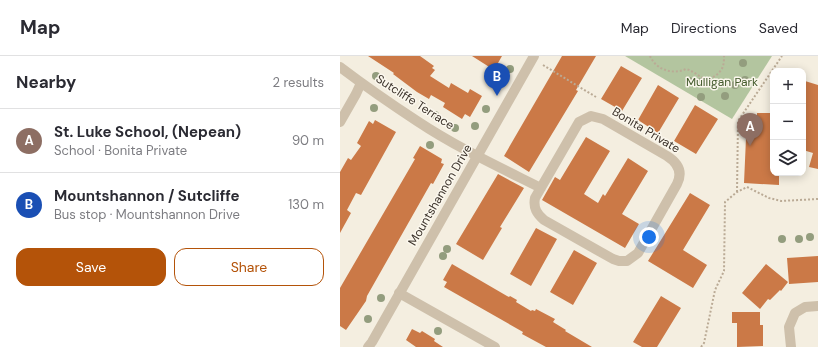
<!DOCTYPE html>
<meta charset="utf-8">
<style>
body{margin:0;font-family:"DM Sans",sans-serif;background:#f7f7f7;color:#2b2b33}
.controls{position:absolute;right:12px;top:12px;display:grid;overflow:hidden;border-radius:8px;box-shadow:0 2px 10px #0003}
.controls button{width:36px;height:36px;display:grid;place-items:center;padding:0;border:0;border-bottom:1px solid #e1e1e2;background:#fff;color:#2b2b33;font:20px sans-serif}
.you{position:absolute;left:309px;top:181px;width:14px;height:14px;margin:-10px;border:3px solid #fff;border-radius:50%;background:#1a73e8;box-shadow:0 0 0 6px #1a73e833}
.badge{display:grid;place-items:center;width:26px;height:26px;border-radius:50%;background:#b45309;color:#fff;font-size:13px;font-weight:700}
.pin{position:absolute;translate:-50% -33px;filter:drop-shadow(0 1px 2px #0008)}
.pin::after{content:'';position:absolute;top:21px;width:14px;height:12px;background:inherit;clip-path:polygon(0 0,100% 0,50% 100%)}
.list{margin:0;padding:0;list-style:none}
h2{display:flex;justify-content:space-between;align-items:center;height:52px;margin:0;padding:0 16px;font-size:17px}
h2 small{font-size:13px;font-weight:400;color:#7c7c81}
.list li{display:grid;grid-template-columns:26px 1fr auto;gap:12px;align-items:center;box-sizing:border-box;height:64px;padding:0 16px;border-top:1px solid #e1e1e2}
.list b{display:block;font-size:15px;white-space:nowrap}
.list p{margin:0;font-size:13px;white-space:nowrap;color:#7c7c81}
.list em{font-size:13px;font-style:normal;color:#7c7c81}
.actions{display:flex;gap:8px;padding:12px 16px}
.actions a{flex:1;padding:9px 0;border:1px solid #b45309;border-radius:12px;text-align:center;font-size:14px;color:#b45309}
.actions .main{background:#b45309;color:#fff}
.icon{flex:none;width:22px;height:22px;fill:none;stroke:currentColor;stroke-width:2;stroke-linecap:round;stroke-linejoin:round}
.map{position:relative;flex:none;width:478px;height:291px;overflow:hidden}
header{display:flex;align-items:center;gap:24px;box-sizing:border-box;height:56px;padding:0 20px;background:#fff;border-bottom:1px solid #e1e1e2}
header strong{font-size:19px}
nav{display:flex;gap:22px;margin-inline-start:auto;font-size:14px}
main{display:flex}
aside{flex:1;background:#fff}
.map>svg:first-child{display:block}
</style>
<header>
<strong>Map</strong>
<nav><a>Map</a><a>Directions</a><a>Saved</a></nav>
</header>
<main>
<aside>
<h2>Nearby<small>2 results</small></h2>
<ul class="list">
<li><span class="badge" style="background:#8d6e63">A</span><div><b>St. Luke School, (Nepean)</b><p>School · Bonita Private</p></div><em>90 m</em></li>
<li><span class="badge" style="background:#1a4fb4">B</span><div><b>Mountshannon / Sutcliffe</b><p>Bus stop · Mountshannon Drive</p></div><em>130 m</em></li>
</ul>
<div class="actions"><a class="main">Save</a><a>Share</a></div>
</aside>
<div class="map">
<svg width="478" height="291" viewBox="0 0 478 291">
<rect width="100%" height="100%" fill="#f4eee0"/>
<path fill="#b3c59f" d="M285,0H432L392,63Z"/>
<path fill="#cb7947" d="M28,0H80L94,10L92,12L95,14L90,20L109,32L111,27L128,37L130,33L142,40L130,61L125,58L122,63L103,51L105,47L91,39L89,43L77,36L53,18L54,17Z
M132,0H162L154,14Z
M222,0H256L236,34L238,35L189,116L164,100Z
M281,10L302,22L282,55L261,43Z
M465,25L478,29V113L469,111L473,97L463,94V31Z
M318,29L339,42L318,77L298,64Z
M355,49L378,63L356,98L334,85Z
M417,57H433V117H439V129L404,127L407,60H417Z
M35,64L56,76L21,139L16,137L7,154L11,157L0,177V116L8,102L11,104L21,90L17,87L29,65L33,68Z
M246,81L270,95L244,138L258,147L263,138L265,140L288,102L308,115L282,158L299,168L285,192L202,144L215,121L220,124Z
M80,90L102,103L101,107L104,108L93,128L91,127L27,240L26,245L6,274L0,270V232L75,103L73,102Z
M158,118L184,132L160,171L162,172L143,204L116,188Z
M350,137L370,149L343,194L367,209L353,232L308,205Z
M196,172L217,183L191,230L170,218Z
M234,194L257,207L233,249L210,236Z
M478,200V226L449,228L447,202Z
M112,208L167,240L169,241L170,240L177,244L176,246L191,255L192,254L195,255L196,253L215,263L213,266L226,274L225,275L252,291H206L182,278L183,276L104,231L107,226L103,224Z
M426,208L448,226L441,235L440,234L430,244L428,243L420,253L402,237Z
M321,240L341,252L317,291H302L293,286Z
M392,256H420V269H423V290L397,291V267H392Z
M72,273L80,277L82,275L95,283L94,285L103,291H76L66,284Z"/>
<g fill="none" stroke-linecap="round" stroke-linejoin="round">
<path stroke="#baaa95" stroke-width="2" stroke-dasharray="2 2" stroke-linecap="butt" d="M310,0C316,14 333,19 346,13C353,15 357,19 363,22C371,25 381,17 383,10C384,7 384,3 384,0
M203,9L256,41
M397,136L398,65L442,0
M361,291L364,287L375,234L384,215L385,146L397,136L407,131L429,142L441,145L478,143"/>
<path stroke="#cec0ab" stroke-width="10" d="M0,11C25,30 51,48 77,65C116,91 159,111 201,132
M251,60L263,63L327,100C338,107 343,116 337,128L298,197L287,205H279L273,203L204,164C197,158 193,152 195,142L239,66Z
M0,66L16,38L21,27
M59,237L155,291
M451,291L449,271L455,257L465,251L478,250"/>
<path stroke="#cec0ab" stroke-width="10" d="M28,291L32,286L194,0"/>
</g>
<g fill="#939d7e">
<circle cx="403" cy="7" r="4"/>
<circle cx="170" cy="13" r="4"/>
<circle cx="36" cy="20" r="4"/>
<circle cx="164" cy="21" r="4"/>
<circle cx="405" cy="24" r="4"/>
<circle cx="349" cy="25" r="4"/>
<circle cx="361" cy="26" r="4"/>
<circle cx="395" cy="29" r="4"/>
<circle cx="62" cy="38" r="4"/>
<circle cx="385" cy="40" r="4"/>
<circle cx="361" cy="41" r="4"/>
<circle cx="34" cy="52" r="4"/>
<circle cx="146" cy="53" r="4"/>
<circle cx="95" cy="59" r="4"/>
<circle cx="135" cy="70" r="4"/>
<circle cx="115" cy="72" r="4"/>
<circle cx="90" cy="89" r="4"/>
<circle cx="470" cy="181" r="4"/>
<circle cx="442" cy="183" r="4"/>
<circle cx="459" cy="183" r="4"/>
<circle cx="107" cy="193" r="4"/>
<circle cx="103" cy="200" r="4"/>
<circle cx="41" cy="242" r="4"/>
<circle cx="28" cy="263" r="4"/>
<circle cx="98" cy="275" r="4"/>
</g>
<g text-anchor="middle" dominant-baseline="central" stroke-width="3" stroke-linejoin="round" paint-order="stroke">
<g font-size="12" fill="#445b2d" stroke="#fbf7ed">
<text x="382" y="26">Mulligan Park</text>
</g>
<g font-size="12" fill="#3b322a" stroke="#fbf7ed">
<text transform="translate(75 46) rotate(33)">Sutcliffe Terrace</text>
<text transform="translate(306 74) rotate(31)">Bonita Private</text>
<text transform="translate(100 139) rotate(-60)">Mountshannon Drive</text>
</g>
</g>
</svg>
<div class="controls">
<button>+</button>
<button>−</button>
<button><svg class="icon" aria-label="layers" viewBox="0 0 24 24"><path d="M12 4l9 5-9 5-9-5zM3 14l9 5 9-5"/></svg></button>
</div>
<div class="you"></div>
<div class="pin badge" style="left:410px;top:90px;background:#8d6e63">A</div>
<div class="pin badge" style="left:157px;top:40px;background:#1a4fb4">B</div>
</div>
</main>
